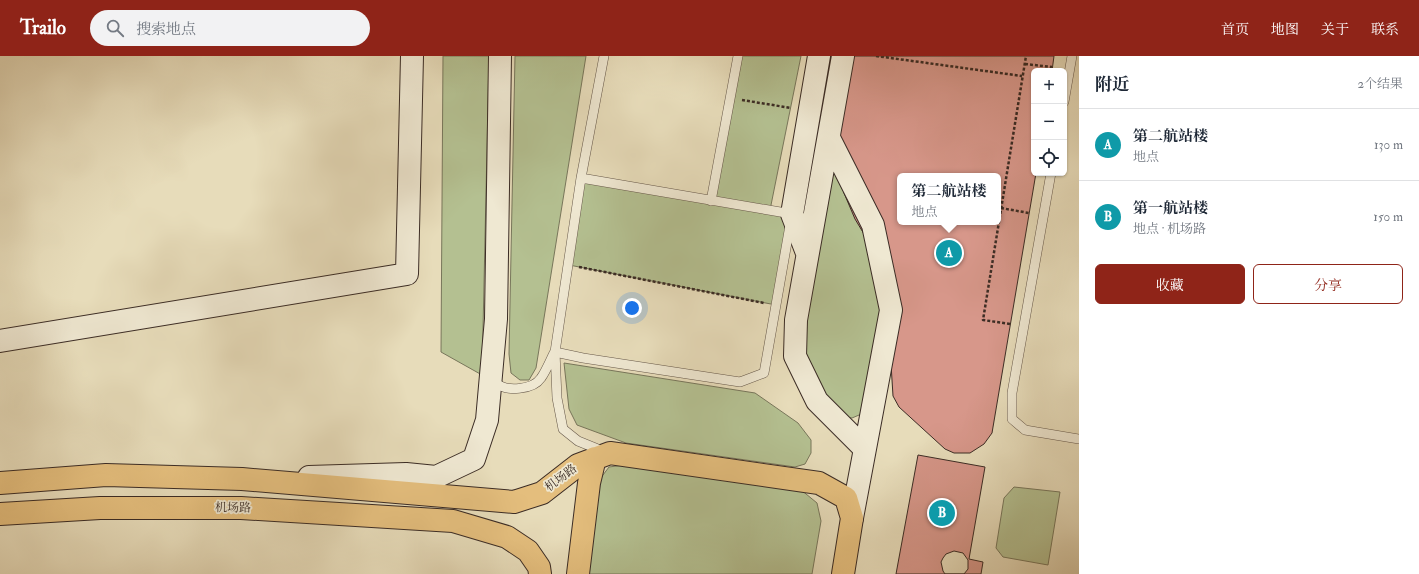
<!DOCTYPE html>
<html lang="zh">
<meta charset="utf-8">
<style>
body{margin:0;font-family:"IM FELL Double Pica","Noto Serif SC",serif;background:#f2f2f3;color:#1f2937}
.controls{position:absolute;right:12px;top:12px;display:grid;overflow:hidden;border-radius:6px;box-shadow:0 1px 3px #0004}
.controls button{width:36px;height:36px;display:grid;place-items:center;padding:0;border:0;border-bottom:1px solid #e0e1e3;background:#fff;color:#1f2937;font:20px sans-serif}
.you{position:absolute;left:632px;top:252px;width:14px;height:14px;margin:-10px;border:3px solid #fff;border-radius:50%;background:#1a73e8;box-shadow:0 0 0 6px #1a73e833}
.badge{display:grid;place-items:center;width:26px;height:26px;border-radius:50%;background:#8f2418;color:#fff;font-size:13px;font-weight:700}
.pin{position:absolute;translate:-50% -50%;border:2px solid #fff;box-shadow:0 1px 4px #0006}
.popup{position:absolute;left:897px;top:117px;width:104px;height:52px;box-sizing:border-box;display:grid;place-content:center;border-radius:6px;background:#fff;filter:drop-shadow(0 1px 3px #0005);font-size:13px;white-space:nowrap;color:#747a83}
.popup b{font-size:15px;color:#1f2937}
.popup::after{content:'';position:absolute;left:50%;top:100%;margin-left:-8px;border:8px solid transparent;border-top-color:#fff}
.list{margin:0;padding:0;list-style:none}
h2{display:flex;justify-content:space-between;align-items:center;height:52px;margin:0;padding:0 16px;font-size:17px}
h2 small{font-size:13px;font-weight:400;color:#747a83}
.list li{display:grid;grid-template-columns:26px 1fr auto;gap:12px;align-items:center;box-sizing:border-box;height:72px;padding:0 16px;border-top:1px solid #e0e1e3}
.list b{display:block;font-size:15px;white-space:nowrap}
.list p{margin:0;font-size:13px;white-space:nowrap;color:#747a83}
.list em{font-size:13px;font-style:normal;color:#747a83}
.actions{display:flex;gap:8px;padding:12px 16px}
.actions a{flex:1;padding:9px 0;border:1px solid #8f2418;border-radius:6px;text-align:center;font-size:14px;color:#8f2418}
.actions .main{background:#8f2418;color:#fff}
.icon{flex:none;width:22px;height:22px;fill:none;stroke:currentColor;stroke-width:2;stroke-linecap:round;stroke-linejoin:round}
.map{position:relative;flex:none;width:1079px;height:518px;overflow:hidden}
header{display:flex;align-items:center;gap:24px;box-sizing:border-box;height:56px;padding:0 20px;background:#8f2418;color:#fff}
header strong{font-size:19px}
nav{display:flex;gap:22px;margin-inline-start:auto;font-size:14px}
.search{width:280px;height:36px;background:#f2f2f3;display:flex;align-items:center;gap:10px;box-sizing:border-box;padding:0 14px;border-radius:22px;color:#747a83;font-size:15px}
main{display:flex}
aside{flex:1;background:#fff}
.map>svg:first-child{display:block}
</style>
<header>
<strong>Trailo</strong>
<div class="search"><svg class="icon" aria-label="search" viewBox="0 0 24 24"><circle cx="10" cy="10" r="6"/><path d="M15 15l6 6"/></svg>搜索地点</div>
<nav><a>首页</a><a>地图</a><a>关于</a><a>联系</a></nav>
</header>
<main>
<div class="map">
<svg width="1079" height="518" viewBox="0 0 1079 518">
<rect width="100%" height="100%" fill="#e7dcba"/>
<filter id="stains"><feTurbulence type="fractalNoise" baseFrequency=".005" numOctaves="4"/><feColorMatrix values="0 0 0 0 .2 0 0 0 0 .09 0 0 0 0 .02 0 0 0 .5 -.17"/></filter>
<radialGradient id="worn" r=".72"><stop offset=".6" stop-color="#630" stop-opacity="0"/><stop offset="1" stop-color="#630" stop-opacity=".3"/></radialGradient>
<path fill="#b4c091" stroke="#78765b" d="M443,0H489L482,319L441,296Z
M515,0H586L536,312L529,324H520L511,317L509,298Z
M738,0H801L770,154L792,158L776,249L569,209L581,122L711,145Z
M829,82L873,169L891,254L871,354L852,362L831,359L817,345L796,264Z
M564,307L755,337L798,367L811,384V397L805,408L795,411L626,387L577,369L569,353Z
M632,408L800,433L817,447L821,465L812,518H584L597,427L609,411Z
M1014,431L1060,436L1048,509L1003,501L996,492L1004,442Z"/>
<path fill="#d7978a" stroke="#3b2c25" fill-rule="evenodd" d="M832,0H1054L1052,15H1034V117H1036L992,377L984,388L970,397H954L945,393L899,351L893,340L891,308L870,188L855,163L844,137L834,102L829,28ZM900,120H998V166H900Z
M918,399L985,411L969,503L983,506L981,518H896Z
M954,495L963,497L968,504V513L964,518H945L943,515L941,506L943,502L946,498Z"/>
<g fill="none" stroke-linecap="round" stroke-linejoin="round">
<defs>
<path id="service" d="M604,0L581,122L555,296L557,342L563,373L578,385L605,396
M1064,46L1072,0
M1051,117L1012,337V363L1025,374L1079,383
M711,145L738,0
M555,296L583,302L740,326L764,317L792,158L581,122
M496,323V327C506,336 533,334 541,322C546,315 550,305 554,297"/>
<path id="secondary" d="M843,0L796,264L795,300L817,345L864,392
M829,82L873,169L891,254L852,462
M807,197L792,158L819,0
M0,285L407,218L412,0
M309,421L406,418L436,421L474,403L487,364L496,263L500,0"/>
<path id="trunk" d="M0,427L106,419L242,423L514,446L542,437L578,409L610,397L819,427L846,442L852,462L843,518
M0,458L100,452H241L453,465L507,481L528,495L539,511L540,518
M578,518L589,427L595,402"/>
</defs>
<use href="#service" stroke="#66584a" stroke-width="10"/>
<use href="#secondary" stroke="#3b2c25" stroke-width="24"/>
<use href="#trunk" stroke="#3b2c25" stroke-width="24"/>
<path stroke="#3b2c25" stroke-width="2.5" stroke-dasharray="3 2" stroke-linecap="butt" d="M876,0L1022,20
M1025,8L1052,11
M742,44L791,52
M1001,152L1029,157
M579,211L764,247
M1010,268L983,264L1026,0"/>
<use href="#service" stroke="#efe8d2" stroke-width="9"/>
<use href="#secondary" stroke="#efe8d2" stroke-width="22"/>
<use href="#trunk" stroke="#e4be7d" stroke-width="22"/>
</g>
<g text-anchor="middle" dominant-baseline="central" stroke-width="3.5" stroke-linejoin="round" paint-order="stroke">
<g font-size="12" fill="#3b2c25" stroke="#efe8d2">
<text transform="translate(561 422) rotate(-37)">机场路</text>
<text transform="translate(233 452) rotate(1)">机场路</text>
</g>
</g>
<rect width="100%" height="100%" filter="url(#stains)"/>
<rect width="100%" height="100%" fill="url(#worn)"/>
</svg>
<div class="controls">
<button>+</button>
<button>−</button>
<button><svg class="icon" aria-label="locate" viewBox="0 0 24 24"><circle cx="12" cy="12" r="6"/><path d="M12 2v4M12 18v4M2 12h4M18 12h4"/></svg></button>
</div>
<div class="you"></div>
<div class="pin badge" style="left:949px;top:197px;background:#0f9aa8">A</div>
<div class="popup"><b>第二航站楼</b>地点</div>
<div class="pin badge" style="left:942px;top:457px;background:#0f9aa8">B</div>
</div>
<aside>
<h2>附近<small>2个结果</small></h2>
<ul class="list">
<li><span class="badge" style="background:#0f9aa8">A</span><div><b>第二航站楼</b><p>地点</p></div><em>130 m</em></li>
<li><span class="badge" style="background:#0f9aa8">B</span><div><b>第一航站楼</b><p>地点 · 机场路</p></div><em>150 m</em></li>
</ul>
<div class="actions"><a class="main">收藏</a><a>分享</a></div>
</aside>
</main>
